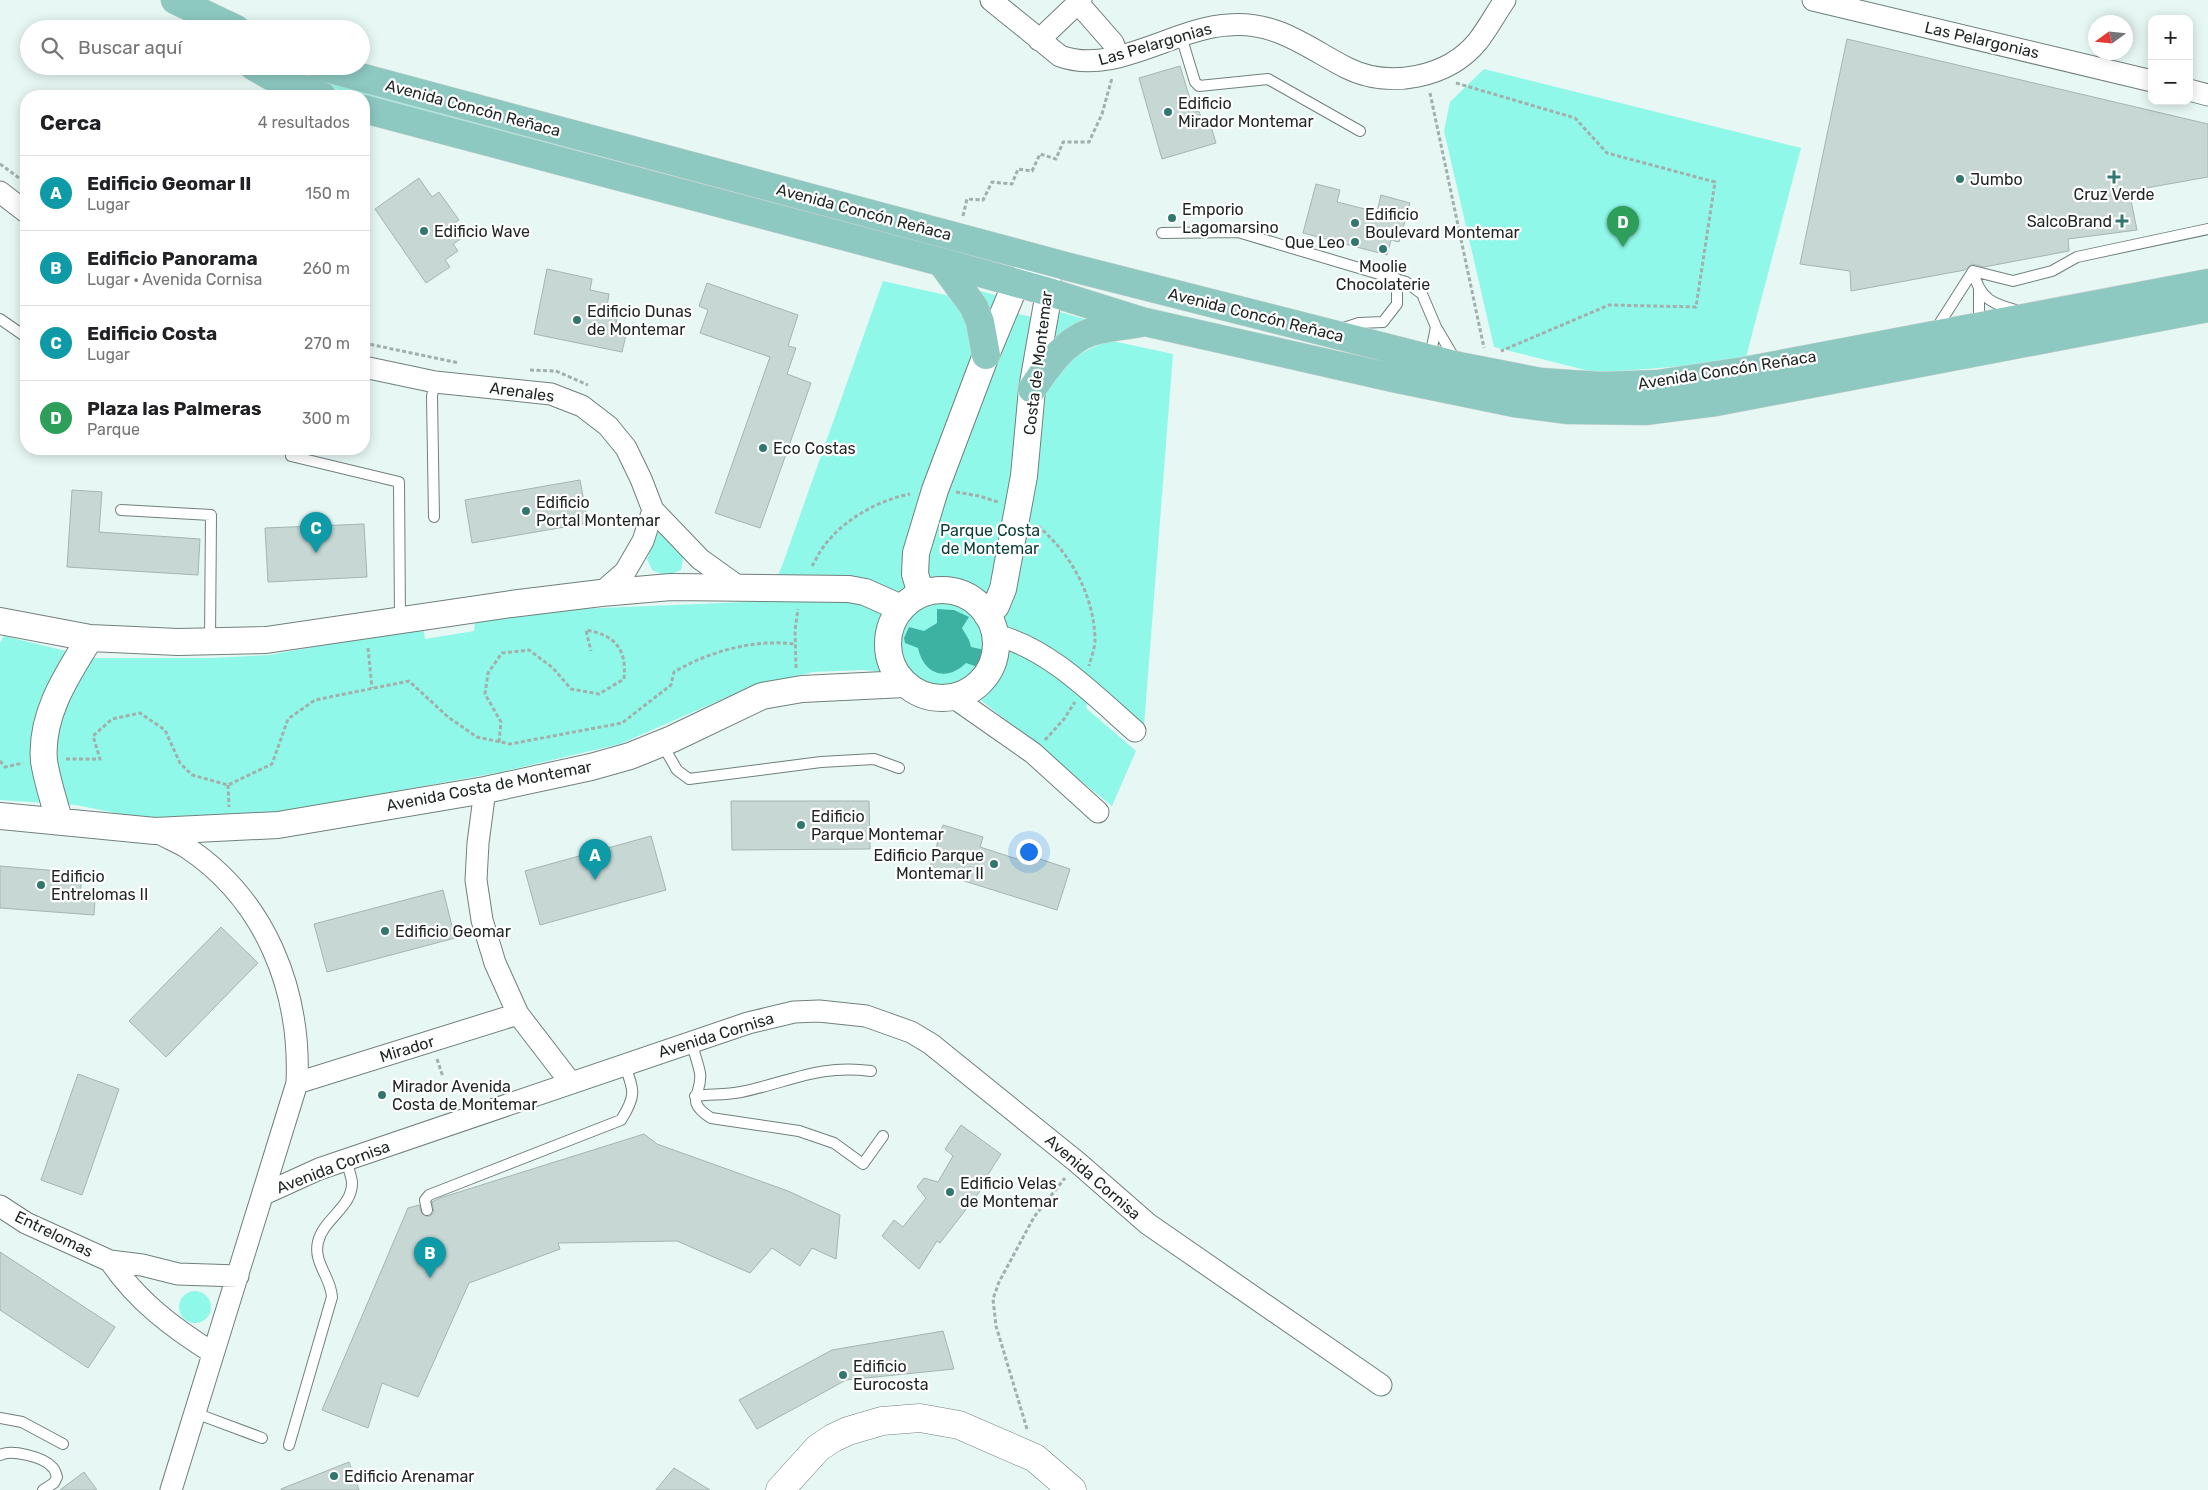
<!DOCTYPE html>
<html lang="es">
<meta charset="utf-8">
<style>
body{margin:0;font-family:Rubik,sans-serif;background:#f2f2f2;color:#202124}
.controls{position:absolute;right:15px;top:15px;display:grid;overflow:hidden;border-radius:10px;box-shadow:0 2px 12px #0003}
.controls button{width:45px;height:45px;display:grid;place-items:center;padding:0;border:0;border-bottom:1px solid #e0e0e0;background:#fff;color:#202124;font:25px sans-serif}
.compass{position:absolute;left:2088px;top:15px;width:45px;height:45px;border-radius:50%;background:#fff;box-shadow:0 2px 12px #0003;rotate:255deg}
.you{position:absolute;left:1028px;top:851px;width:18px;height:18px;margin:-12px;border:4px solid #fff;border-radius:50%;background:#1a73e8;box-shadow:0 0 0 8px #1a73e833}
.badge{display:grid;place-items:center;width:32px;height:32px;border-radius:50%;background:#31776e;color:#fff;font-size:16px;font-weight:700}
.pin{position:absolute;translate:-50% -41px;filter:drop-shadow(0 1px 2px #0008)}
.pin::after{content:'';position:absolute;top:26px;width:18px;height:15px;background:inherit;clip-path:polygon(0 0,100% 0,50% 100%)}
.list{margin:0;padding:0;list-style:none}
h2{display:flex;justify-content:space-between;align-items:center;height:65px;margin:0;padding:0 20px;font-size:21px}
h2 small{font-size:16px;font-weight:400;color:#757577}
.list li{display:grid;grid-template-columns:32px 1fr auto;gap:15px;align-items:center;box-sizing:border-box;height:75px;padding:0 20px;border-top:1px solid #e0e0e0}
.list b{display:block;font-size:19px;white-space:nowrap}
.list p{margin:0;font-size:16px;white-space:nowrap;color:#757577}
.list em{font-size:16px;font-style:normal;color:#757577}
.icon{flex:none;width:28px;height:28px;fill:none;stroke:currentColor;stroke-width:2;stroke-linecap:round;stroke-linejoin:round}
.map{position:relative;flex:none;width:2208px;height:1490px;overflow:hidden}
.search{position:absolute;background:#fff;box-shadow:0 2px 12px #0003;left:20px;top:20px;width:350px;height:55px;display:flex;align-items:center;gap:12px;box-sizing:border-box;padding:0 18px;border-radius:28px;color:#757577;font-size:19px}
.panel{position:absolute;background:#fff;box-shadow:0 2px 12px #0003;left:20px;top:90px;width:350px;height:365px;border-radius:20px}
.map>svg:first-child{display:block}
</style>
<div class="map">
<svg width="2208" height="1490" viewBox="0 0 2208 1490">
<rect width="100%" height="100%" fill="#e6f7f4"/>
<path fill="#90f8e8" d="M273,66H295L334,79L969,251L967,259L332,88Z
M1484,69L1801,148L1745,361L1597,373L1494,347L1444,131L1450,102Z
M883,281L950,296L997,352L1015,313L1031,317L1021,383L1108,340L1173,354L1144,726L1091,688L1086,708L1136,751L1112,806L977,697L928,690L907,674L863,670L813,672L750,687L620,744L501,772L275,813L165,823L76,805L0,800V643L4,636L95,658H212L269,655L423,627L425,639L474,631L475,620L577,609L767,601L782,566Z
M969,288L1006,298L992,333Z
M1053,310L1095,322L1045,352Z
M660,528L684,554L681,570L666,576L652,570L647,559Z
M179 1307a16 16 0 1 1 32 0a16 16 0 1 1-32 0Z"/>
<path fill="#3db2a3" d="M937,609L954,610L969,617L962,628L969,640L971,647L985,650L981,668L966,663C947,682 924,675 918,648L905,643L904,638L909,627L924,631L937,623Z"/>
<path fill="#c6d7d4" stroke="#a5b5b2" d="M1847,39L2208,124V177L2129,191L2137,230L2068,239L2069,251L1984,267L1972,264L1965,270L1851,291L1850,271L1800,264Z
M1180,66L1194,112L1199,111L1203,125L1210,123L1216,143L1162,159L1139,78Z
M419,178L432,197L439,192L459,220L452,224L462,238L453,244L458,251L445,260L450,267L426,283L375,209Z
M1316,184L1340,190L1337,202L1377,212L1381,195L1410,203L1399,242L1391,240L1387,255L1303,233Z
M547,269L592,279L590,290L609,294L607,306L619,308L614,333L626,335L622,352L534,334Z
M707,283L798,315L788,346L796,348L787,374L811,383L760,528L715,513L770,357L700,333L708,310L699,306Z
M580,480L588,523L472,543L465,500Z
M72,490L102,492L99,532L200,539L198,575L67,567Z
M364,524L367,577L268,582L265,528Z
M731,801H869L870,849L732,850Z
M943,825L983,837L980,847L1020,860L1022,853L1070,869L1057,910L929,870Z
M651,836L666,890L540,925L525,871Z
M0,866L82,873L80,897L95,898L94,915L0,908Z
M443,890L455,938L327,972L314,924Z
M221,927L258,963L166,1057L129,1021Z
M78,1074L119,1089L82,1195L41,1180Z
M961,1125L1001,1154L982,1184L984,1186L940,1243L937,1241L919,1269L882,1236L894,1220L903,1227L926,1198L917,1187L924,1178L938,1182L953,1156L945,1149Z
M644,1134L657,1144L788,1191L840,1215L836,1259L812,1248L800,1266L772,1248L750,1273L677,1241L558,1243L560,1249L469,1283L418,1397L382,1383L368,1428L322,1410L408,1208L419,1205L422,1214L429,1217L434,1212L432,1202L440,1198Z
M0,1252L115,1327L88,1368L0,1310Z
M943,1331L954,1369L846,1380L757,1429L739,1400L832,1350Z
M349,1462L359,1490H281V1489Z
M674,1468L710,1490H656Z
M84,1472L97,1490H60Z"/>
<g fill="none" stroke-linecap="round" stroke-linejoin="round">
<defs>
<path id="service" d="M1181,36L1195,82L1199,86L1268,79L1360,131
M1162,233L1238,232L1406,282L1422,294L1436,327L1456,361
M1973,271L2013,281L2052,271L2077,257L2208,229
M1973,271C1980,300 1993,304 2019,311
M0,319L26,337
M1979,325V289
M1340,329L1359,323L1383,322L1397,304V279
M1936,329L1973,271
M1430,357L1436,327
M291,456L399,482L400,620
M121,510L211,515L210,641
M434,517L432,396L435,382
M662,744L677,770L689,779L821,762L874,759L899,768
M691,1042C694,1052 698,1063 700,1073C703,1095 683,1100 711,1118L799,1131L834,1143L863,1164L883,1136
M695,1096C710,1094 726,1095 741,1092C790,1082 819,1064 871,1071
M427,1210L425,1200L429,1195L621,1120C637,1095 634,1090 624,1064
M195,1413L262,1438
M0,1418L22,1422L63,1444
M289,1445L332,1297C331,1277 313,1263 318,1242C323,1219 353,1207 352,1182C351,1175 348,1167 346,1160
M0,1455C11,1449 44,1457 52,1467C55,1469 56,1474 57,1477L54,1483L43,1490"/>
<path id="minor" d="M991,0L1060,56C1114,76 1174,28 1228,25C1277,21 1306,47 1347,68C1389,89 1448,78 1478,41C1488,28 1496,13 1505,0
M1813,0L2152,81
M1078,3L1113,43L1118,56
M1039,40L1081,0
M2189,90L2208,95
M0,192L26,212
M364,367L435,382L551,394L582,406L608,426L626,448L641,479L653,510L700,559L739,587
M601,593L625,572L643,541L653,510
M995,635C1048,647 1095,696 1135,731
M953,697L1033,753L1098,812
M485,790L478,843L476,880L482,920L495,963L518,1014L571,1083
M155,831C165,837 176,841 186,847C266,900 301,990 297,1083L171,1490
M297,1083L518,1014
M264,1194L319,1169L748,1023L794,1012L819,1011L866,1016L911,1032L931,1044L1077,1162L1148,1224L1381,1385
M0,1206L26,1223L110,1261L142,1265L178,1274L238,1276
M110,1261C137,1301 173,1328 213,1353"/>
<path id="tertiary" d="M888 644a54 54 0 1 1 108 0a54 54 0 1 1-108 0Z
M921,594L915,574L916,553L935,490L986,355L1016,283L1044,261
M987,615L996,606L1003,589L1024,476L1032,389L1049,292L1046,271
M0,621L90,638L178,642L266,640L511,604L601,593L671,587L849,589L865,592L901,608
M0,816L155,831L278,825L485,790L591,767L630,756L672,739L762,696L802,689L905,684
M59,820C54,801 47,781 44,761C40,715 67,675 90,638"/>
<path id="secondary" d="M780,1490L818,1448L833,1438L848,1431L882,1421L920,1418L959,1425L1035,1458L1072,1490"/>
<path id="primary" d="M175,0L236,29
M253,66L274,78L322,96
M319,66L1069,267L1459,366L1541,382L1602,386L1657,384L1744,371L2208,283
M364,109L941,262L1049,292L1145,322L1393,378L1514,403L1568,410L1645,411L1716,402L2208,308
M941,262L974,307L980,322L986,355
M1032,389C1047,367 1064,341 1091,332C1106,327 1125,326 1141,323"/>
</defs>
<use href="#service" stroke="#70807d" stroke-width="12"/>
<use href="#minor" stroke="#70807d" stroke-width="23"/>
<use href="#tertiary" stroke="#70807d" stroke-width="28"/>
<use href="#secondary" stroke="#70807d" stroke-width="29"/>
<use href="#primary" stroke="#d2d3d3" stroke-width="29"/>
<path stroke="#a2afad" stroke-width="3" stroke-dasharray="4 2.5" stroke-linecap="butt" d="M1456,83L1575,118L1607,153L1715,182L1696,307L1609,305L1501,351
M1430,93L1484,348
M0,164L26,183
M963,216L967,199L983,200L992,182L1012,184L1018,169L1032,171L1040,154L1056,159L1063,142H1089L1102,114L1112,78
M364,343L459,363
M530,370L556,371L588,385
M956,492L979,496L998,502
M1038,526C1071,554 1094,595 1095,640C1095,648 1091,658 1089,666
M812,566C816,560 819,552 824,546C844,519 879,500 910,494
M368,648L372,688
M796,668L795,630L798,609
M1045,740L1064,719L1075,702
M499,742L501,722L485,694L488,673L502,653L529,650L553,668L571,689L599,694L624,679C627,649 615,635 586,630L591,651
M66,759H100L93,736L112,719L140,713L165,730L180,763L192,775L228,785L272,764L288,719L315,700L409,681L448,717L477,737L510,744L622,723L671,685L674,672C710,651 754,639 795,644
M0,761L5,767L23,763
M228,785L229,807
M437,1059L443,1077
M1027,1429L996,1326L993,1299L999,1282L1034,1217L1065,1178"/>
<use href="#service" stroke="#fff" stroke-width="10"/>
<use href="#minor" stroke="#fff" stroke-width="21"/>
<use href="#tertiary" stroke="#fff" stroke-width="26"/>
<use href="#secondary" stroke="#fff" stroke-width="28"/>
<use href="#primary" stroke="#8dc9c1" stroke-width="28"/>
</g>
<g fill="#31776e" stroke="#fff" stroke-width="2">
<circle cx="1168" cy="112" r="5"/>
<path d="M2111.5 169.5h5v5h5v5h-5v5h-5v-5h-5v-5h5z"/>
<circle cx="1960" cy="179" r="5"/>
<circle cx="1172" cy="218" r="5"/>
<path d="M2119.5 213.5h5v5h5v5h-5v5h-5v-5h-5v-5h5z"/>
<circle cx="1355" cy="223" r="5"/>
<circle cx="424" cy="231" r="5"/>
<circle cx="1355" cy="242" r="5"/>
<circle cx="1383" cy="249" r="5"/>
<circle cx="577" cy="320" r="5"/>
<circle cx="763" cy="448" r="5"/>
<circle cx="526" cy="511" r="5"/>
<circle cx="801" cy="825" r="5"/>
<circle cx="994" cy="864" r="5"/>
<circle cx="41" cy="885" r="5"/>
<circle cx="385" cy="931" r="5"/>
<circle cx="382" cy="1095" r="5"/>
<circle cx="950" cy="1192" r="5"/>
<circle cx="843" cy="1375" r="5"/>
<circle cx="334" cy="1476" r="5"/>
</g>
<g text-anchor="middle" dominant-baseline="central" stroke-width="4.5" stroke-linejoin="round" paint-order="stroke">
<g font-size="16" fill="#1f2524" stroke="#fff">
<text transform="translate(1982 40) rotate(13)">Las Pelargonias</text>
<text transform="translate(1155 44) rotate(-16)">Las Pelargonias</text>
<text transform="translate(473 108) rotate(15)">Avenida Concón Reñaca</text>
<text transform="translate(864 212) rotate(15)">Avenida Concón Reñaca</text>
<text transform="translate(1256 315) rotate(14)">Avenida Concón Reñaca</text>
<text transform="translate(1038 363) rotate(-83)">Costa de Montemar</text>
<text transform="translate(1727 370) rotate(-9)">Avenida Concón Reñaca</text>
<text transform="translate(522 392) rotate(8)">Arenales</text>
<text transform="translate(489 786) rotate(-11)">Avenida Costa de Montemar</text>
<text transform="translate(716 1035) rotate(-17)">Avenida Cornisa</text>
<text transform="translate(407 1049) rotate(-17)">Mirador</text>
<text transform="translate(333 1167) rotate(-21)">Avenida Cornisa</text>
<text transform="translate(1093 1177) rotate(41)">Avenida Cornisa</text>
<text transform="translate(54 1234) rotate(26)">Entrelomas</text>
</g>
<g font-size="16" fill="#1f2524" stroke="#fff" text-anchor="start">
<text x="1178" y="103">Edificio<tspan x="1178" dy="18">Mirador Montemar</tspan></text>
<text x="1970" y="179">Jumbo</text>
<text x="2114" y="194" text-anchor="middle">Cruz Verde</text>
<text x="1182" y="209">Emporio<tspan x="1182" dy="18">Lagomarsino</tspan></text>
<text x="1365" y="214">Edificio<tspan x="1365" dy="18">Boulevard Montemar</tspan></text>
<text x="2112" y="221" text-anchor="end">SalcoBrand</text>
<text x="434" y="231">Edificio Wave</text>
<text x="1345" y="242" text-anchor="end">Que Leo</text>
<text x="1383" y="266" text-anchor="middle">Moolie<tspan x="1383" dy="18">Chocolaterie</tspan></text>
<text x="587" y="311">Edificio Dunas<tspan x="587" dy="18">de Montemar</tspan></text>
<text x="773" y="448">Eco Costas</text>
<text x="536" y="502">Edificio<tspan x="536" dy="18">Portal Montemar</tspan></text>
<text x="811" y="816">Edificio<tspan x="811" dy="18">Parque Montemar</tspan></text>
<text x="984" y="855" text-anchor="end">Edificio Parque<tspan x="984" dy="18">Montemar II</tspan></text>
<text x="51" y="876">Edificio<tspan x="51" dy="18">Entrelomas II</tspan></text>
<text x="395" y="931">Edificio Geomar</text>
<text x="392" y="1086">Mirador Avenida<tspan x="392" dy="18">Costa de Montemar</tspan></text>
<text x="960" y="1183">Edificio Velas<tspan x="960" dy="18">de Montemar</tspan></text>
<text x="853" y="1366">Edificio<tspan x="853" dy="18">Eurocosta</tspan></text>
<text x="344" y="1476">Edificio Arenamar</text>
</g>
<g font-size="16" fill="#0a3f39" stroke="#fff">
<text x="990" y="530">Parque Costa<tspan x="990" dy="18">de Montemar</tspan></text>
</g>
</g>
</svg>
<div class="controls">
<button>+</button>
<button>−</button>
</div>
<svg class="compass" viewBox="-18 -18 36 36"><path d="M0-13l5 13h-10z" fill="#e53935"/><path d="M0 13l5-13h-10z" fill="#757577"/></svg>
<div class="you"></div>
<div class="pin badge" style="left:595px;top:880px;background:#0f9aa8">A</div>
<div class="pin badge" style="left:430px;top:1278px;background:#0f9aa8">B</div>
<div class="pin badge" style="left:316px;top:553px;background:#0f9aa8">C</div>
<div class="pin badge" style="left:1623px;top:247px;background:#2e9e5b">D</div>
<div class="search"><svg class="icon" aria-label="search" viewBox="0 0 24 24"><circle cx="10" cy="10" r="6"/><path d="M15 15l6 6"/></svg>Buscar aquí</div>
<section class="panel">
<h2>Cerca<small>4 resultados</small></h2>
<ul class="list">
<li><span class="badge" style="background:#0f9aa8">A</span><div><b>Edificio Geomar II</b><p>Lugar</p></div><em>150 m</em></li>
<li><span class="badge" style="background:#0f9aa8">B</span><div><b>Edificio Panorama</b><p>Lugar · Avenida Cornisa</p></div><em>260 m</em></li>
<li><span class="badge" style="background:#0f9aa8">C</span><div><b>Edificio Costa</b><p>Lugar</p></div><em>270 m</em></li>
<li><span class="badge" style="background:#2e9e5b">D</span><div><b>Plaza las Palmeras</b><p>Parque</p></div><em>300 m</em></li>
</ul>
</section>
</div>
